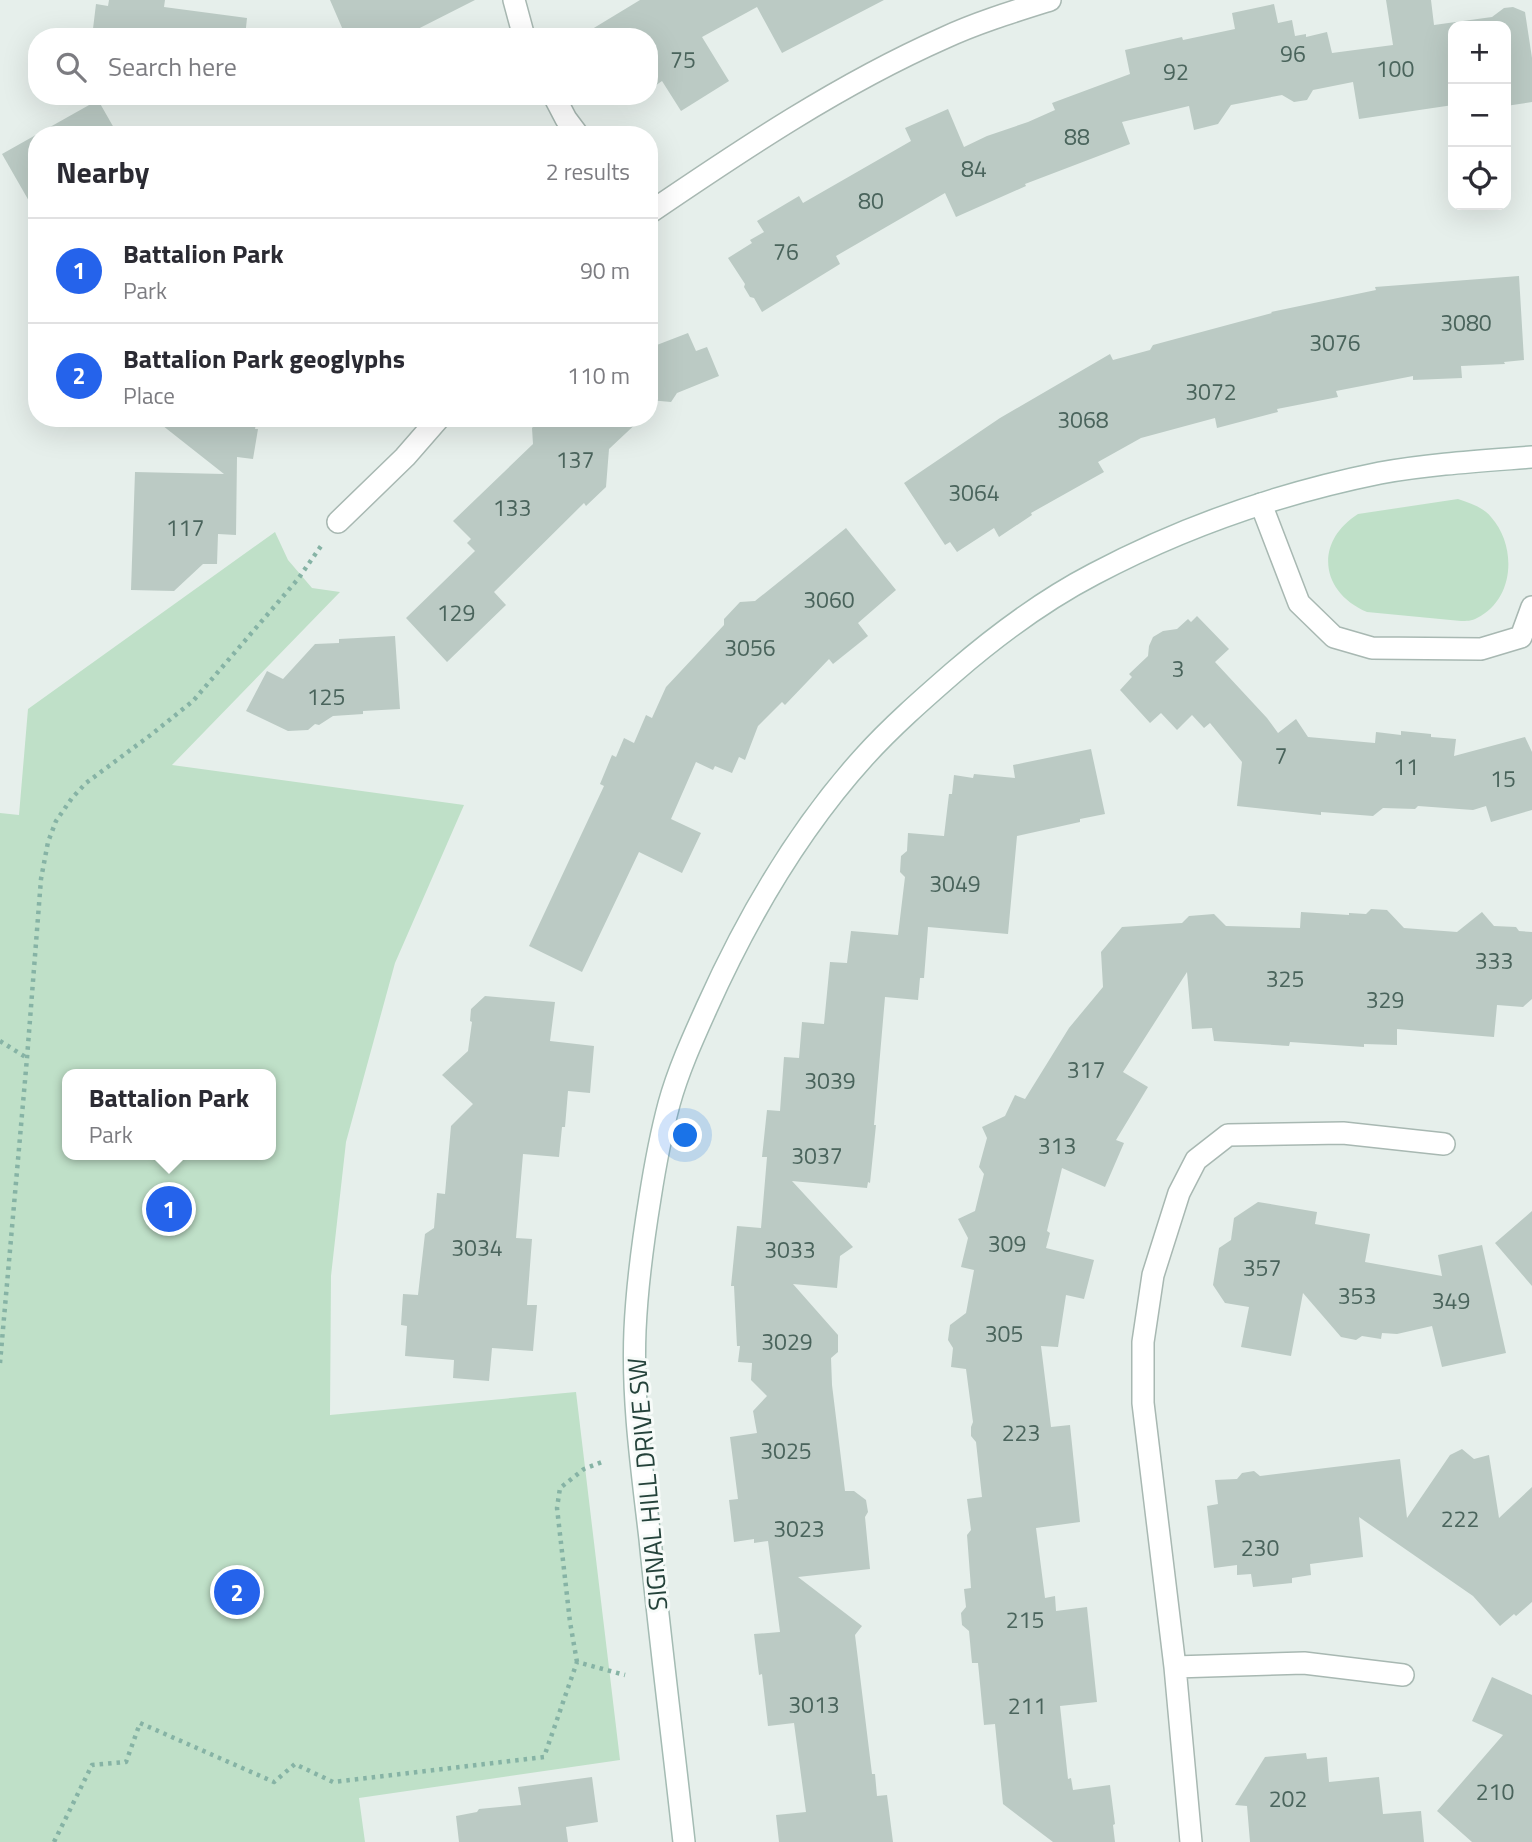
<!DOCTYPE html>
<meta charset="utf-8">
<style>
body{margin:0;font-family:"Titillium Web",sans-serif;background:#f2f2f3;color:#2b2b33}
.controls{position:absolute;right:21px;top:21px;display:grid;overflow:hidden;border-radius:14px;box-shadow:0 7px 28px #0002}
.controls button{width:63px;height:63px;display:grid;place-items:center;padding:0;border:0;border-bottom:2px solid #e1e1e2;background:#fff;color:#2b2b33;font:35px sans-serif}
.you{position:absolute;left:686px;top:1136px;width:24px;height:24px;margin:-18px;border:5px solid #fff;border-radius:50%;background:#1a73e8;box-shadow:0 0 0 10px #1a73e833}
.badge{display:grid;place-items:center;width:46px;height:46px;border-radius:50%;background:#2563eb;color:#fff;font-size:23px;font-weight:700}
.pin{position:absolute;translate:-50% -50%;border:4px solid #fff;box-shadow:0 2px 7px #0006}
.popup{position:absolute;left:62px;top:1069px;width:214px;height:91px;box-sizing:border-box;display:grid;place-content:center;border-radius:14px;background:#fff;filter:drop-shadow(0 2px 5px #0005);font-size:23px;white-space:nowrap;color:#7c7c81}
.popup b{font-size:26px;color:#2b2b33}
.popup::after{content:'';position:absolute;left:50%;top:100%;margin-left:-14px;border:14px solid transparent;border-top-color:#fff}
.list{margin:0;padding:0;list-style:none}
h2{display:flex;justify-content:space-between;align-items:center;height:91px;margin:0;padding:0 28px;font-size:30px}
h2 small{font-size:23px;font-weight:400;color:#7c7c81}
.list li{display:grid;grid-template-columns:46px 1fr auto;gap:21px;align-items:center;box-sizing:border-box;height:105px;padding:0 28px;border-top:2px solid #e1e1e2}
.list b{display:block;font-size:26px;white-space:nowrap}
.list p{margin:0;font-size:23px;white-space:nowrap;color:#7c7c81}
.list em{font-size:23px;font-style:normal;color:#7c7c81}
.icon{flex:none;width:38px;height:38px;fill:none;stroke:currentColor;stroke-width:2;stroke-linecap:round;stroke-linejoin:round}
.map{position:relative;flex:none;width:1532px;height:1842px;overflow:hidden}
.search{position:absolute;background:#fff;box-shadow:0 7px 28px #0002;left:28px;top:28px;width:630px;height:77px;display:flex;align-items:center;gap:18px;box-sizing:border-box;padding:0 24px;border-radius:28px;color:#7c7c81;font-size:26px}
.panel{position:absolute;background:#fff;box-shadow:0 7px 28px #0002;left:28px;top:126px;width:630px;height:301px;border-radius:28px}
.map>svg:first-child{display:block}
</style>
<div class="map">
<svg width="1532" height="1842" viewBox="0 0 1532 1842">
<rect width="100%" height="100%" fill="#e6efeb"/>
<path fill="#bfe0c8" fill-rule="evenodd" d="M1458,499C1470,503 1483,507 1491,517C1517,546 1515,599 1477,618C1472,621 1466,621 1461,621L1367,612C1320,592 1314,542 1358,514Z
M275,532L288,560L312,588L340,592L172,765L464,805L395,963L346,1142L331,1276L330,1415L576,1392L620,1760L359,1798L365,1842H0V813L19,815L28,709ZM68,1074H270V1155H68Z"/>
<path fill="#bbcac4" d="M109,0H165L164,7L247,18L245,37H92L96,4L108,6Z
M330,0H475L402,37H346Z
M640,0H884L782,53L757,7L702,37L729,81L681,111L662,81L649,90V37H579Z
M1386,0H1431L1434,25L1492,17L1504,8L1513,7L1525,12L1532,58V102L1506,106V26H1453V105L1359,119L1353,82L1313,90L1307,100L1294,102L1282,95L1231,105L1218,124L1194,130L1189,106L1122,122L1130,144L1025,184L1026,186L956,217L945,193L836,256L840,264L762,312L754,298L750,297L744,287L745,284L728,258L752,243L750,240L764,232L757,221L799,196L803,203L911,141L905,128L948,109L964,147L987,136L1028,122L1055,110L1052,103L1130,74L1125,50L1182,37L1183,40L1235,29L1232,13L1274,4L1278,23L1292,20L1295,36L1306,34V37L1327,32L1332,53L1393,45Z
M98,100L118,135H37V215L2,154Z
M1519,276L1524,360L1504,362L1505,364L1461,366L1462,378L1413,380V376L1336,391L1338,397L1277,409L1278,412L1217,428L1215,418L1141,438L1098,462L1104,472L1031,513L1032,515L999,537L994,528L957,552L950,542L945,545L904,483L1000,418L1110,354L1113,360L1150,350L1153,345L1272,313L1271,312L1376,290L1375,287Z
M688,333L696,351L707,347L719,376L677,393L671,402L649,400V348Z
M153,418H257L255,429H258L253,459L237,457L236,535L218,534L217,564H203L174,591L131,590L135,472L224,474Z
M541,418H642L609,449L606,487L586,506L584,503L494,592L506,605L447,662L406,618L475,551L467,543L471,539L453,521L533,444L532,428Z
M846,528L896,590L858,623L868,636L833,664L829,659L785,705L782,702L758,726L745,760L739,757L732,773L715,766L713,770L696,762L671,819L701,833L682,873L639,852L582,972L529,946L604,786L600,784L612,755L616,757L624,738L634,743L646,715L652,718L666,687L724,625V619L740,602L755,601Z
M1197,616L1229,649L1215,662L1267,718L1278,733L1296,719L1308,737L1375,743L1376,732L1401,735V731L1431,734V737L1456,739L1454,756L1525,737L1532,752V810L1491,822L1486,806L1473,810L1418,806L1415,809L1383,808L1373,816L1321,812V815L1237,806L1242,762L1210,723L1204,728L1192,715L1177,730L1161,713L1150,723L1120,690L1132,677L1129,674L1148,656L1149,646L1153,637L1163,631L1177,629L1188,619L1191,622Z
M395,636L400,709L363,711V714L333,716L319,725L315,724L308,730L288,731L246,711L267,671L283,679L315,644L339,643V639Z
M1091,749L1105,814L1080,819V822L1017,836L1008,934L928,927L924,978H920L918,1000L885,997L874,1125H876L870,1183L868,1182L867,1188L792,1181L853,1247L840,1256L837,1288L793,1284L838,1335V1352L831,1358L832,1385L845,1491H854L866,1500L868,1512L865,1517L870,1569L798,1577L862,1626L855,1635L872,1774H875L877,1796L887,1795L893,1842H779L776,1815L806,1812L794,1723L768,1726L762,1674L759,1675L754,1634L780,1632L768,1541L754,1543V1539L734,1542L729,1500L738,1499L730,1437L757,1433L753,1411L767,1396L751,1380L752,1363L738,1362L740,1346H737L734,1286H731L737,1226L761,1228L767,1157H762L767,1110L780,1111L784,1057L799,1058L802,1022L824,1024L830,962L847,963L851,931L898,935L905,877L900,872L901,856L907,851L908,833L944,836L949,794H952L954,775L973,778L974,774L1015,778L1013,765Z
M1371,909L1387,910L1404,928L1457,932L1482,912L1494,926L1516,927L1519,931L1532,932V999L1523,1007L1497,1005L1494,1037L1397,1029V1045L1364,1044V1047L1290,1042L1289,1046L1214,1041L1212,1028L1192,1029L1187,972L1123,1072L1148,1087L1116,1140L1124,1143L1105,1187L1062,1168L1047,1231L1050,1233L1046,1248L1094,1260L1084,1299L1066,1295L1058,1347L1041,1346L1051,1427L1070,1425L1080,1522L1036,1528L1045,1598L1055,1596L1056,1611L1087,1607L1097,1702L1060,1706L1068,1779L1071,1778L1073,1790L1110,1785L1115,1824L1113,1825L1115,1842H1053L1003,1804L995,1724L984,1725L978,1663H972L969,1631L962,1625L961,1613L966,1607L964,1589L971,1588L967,1535L971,1530L967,1499L982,1497L976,1442L971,1436V1427L973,1422L966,1369L951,1367L953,1348L948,1340L950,1325L966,1313L974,1270L961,1267L968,1238L958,1219L975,1211L984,1174L979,1167L987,1138L982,1127L1005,1116L1015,1095L1025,1099L1069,1028L1103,987L1101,952L1122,927L1182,923L1189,916L1214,914L1226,926L1300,928L1301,912L1349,915V913L1366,914Z
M485,996L555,1002L550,1041L594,1046L590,1093L568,1091L565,1127H562L559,1157L523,1154L516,1238L532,1239L527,1305H537L533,1351L492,1348L489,1381L453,1378L454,1360L405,1356L407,1326L401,1325L403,1294L418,1295L425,1234L434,1228L437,1193L445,1194L451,1126L473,1104L442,1075L468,1051L472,1022L470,1021L471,1009Z
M1258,1202L1317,1212L1315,1224L1370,1234L1365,1262L1442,1276L1438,1255L1482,1245L1506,1353L1442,1367L1432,1326L1397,1334L1382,1333L1381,1339L1362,1336L1356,1340L1341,1337L1303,1293L1291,1356L1241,1347L1249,1307L1225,1303L1213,1285L1219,1248L1231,1240L1234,1218Z
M1532,1211V1286L1495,1243Z
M1462,1449L1474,1459L1489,1455L1499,1518L1532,1487V1602L1516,1616L1514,1614L1500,1626L1473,1596L1359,1517L1363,1557L1310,1564L1311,1575L1292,1578V1583L1253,1587L1251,1574L1237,1575V1565L1214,1568L1207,1506L1218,1504L1215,1480L1237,1479L1242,1473L1254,1471L1260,1476L1400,1459L1407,1518L1450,1455Z
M1492,1677L1532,1695V1842H1472L1437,1811L1503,1735L1472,1721Z
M1306,1753L1307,1759L1327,1757L1329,1782L1379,1777L1383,1814L1421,1811L1424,1842H1250L1247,1806L1235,1805L1265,1757Z
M592,1777L598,1822L566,1827L568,1842H459L456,1816L477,1812L479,1809L521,1805L518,1787Z"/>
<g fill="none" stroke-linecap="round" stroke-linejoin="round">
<defs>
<path id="street" d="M514,0L524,37
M554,96L566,119L578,135
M649,213C743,149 840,84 944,38C976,23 1015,11 1050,0
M1261,504L1299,603L1334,637L1372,648L1481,649L1521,637L1532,607
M338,522L405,457L439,418
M1175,1667L1304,1663L1403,1675
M1191,1842L1175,1667L1143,1403V1342L1153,1275L1179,1193L1196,1160L1228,1135L1343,1133L1444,1144"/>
<path id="secondary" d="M684,1842C673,1741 660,1640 650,1539C642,1470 632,1400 635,1330C637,1286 643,1241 650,1198C655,1166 661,1134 669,1104C678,1071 693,1038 707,1007C747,918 798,830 864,757C891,727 923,699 954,672C998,634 1042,601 1094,574C1183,527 1281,493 1380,473C1430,464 1481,461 1532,457"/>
</defs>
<use href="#street" stroke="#a8b8b2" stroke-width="24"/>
<use href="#secondary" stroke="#a4bbb3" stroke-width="24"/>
<path stroke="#86b3a5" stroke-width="4.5" stroke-dasharray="3.5 5" stroke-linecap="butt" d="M0,1041L27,1058
M0,1363L27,1058L41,879L48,842L56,821L72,798L86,783L152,734L193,701L298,579L321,546
M577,1662L570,1622L557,1508L560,1488L584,1469L602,1462
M54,1842L92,1765L126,1762L140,1723L274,1782L295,1764L333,1782L544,1757L577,1662L625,1675"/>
<use href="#street" stroke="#fff" stroke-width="21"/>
<use href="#secondary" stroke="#fff" stroke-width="21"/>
</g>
<g text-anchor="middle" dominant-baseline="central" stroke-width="6" stroke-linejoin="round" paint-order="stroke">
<g font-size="23" fill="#4a645c">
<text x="1293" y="53">96</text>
<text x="683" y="59">75</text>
<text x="1395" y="68">100</text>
<text x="1176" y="71">92</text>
<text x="1077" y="136">88</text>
<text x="974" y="168">84</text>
<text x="871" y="200">80</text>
<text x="786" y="251">76</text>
<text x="1466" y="322">3080</text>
<text x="1335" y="342">3076</text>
<text x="1211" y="391">3072</text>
<text x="1083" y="419">3068</text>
<text x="575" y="459">137</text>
<text x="974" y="492">3064</text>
<text x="512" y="507">133</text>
<text x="185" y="527">117</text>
<text x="829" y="599">3060</text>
<text x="456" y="612">129</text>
<text x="750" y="647">3056</text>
<text x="1178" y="668">3</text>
<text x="326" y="696">125</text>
<text x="1281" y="755">7</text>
<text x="1406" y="766">11</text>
<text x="1503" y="778">15</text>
<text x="955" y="883">3049</text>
<text x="1494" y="960">333</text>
<text x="1285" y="978">325</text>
<text x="1385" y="999">329</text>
<text x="1086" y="1069">317</text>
<text x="830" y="1080">3039</text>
<text x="1057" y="1145">313</text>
<text x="817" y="1155">3037</text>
<text x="1007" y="1243">309</text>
<text x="477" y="1247">3034</text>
<text x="790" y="1249">3033</text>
<text x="1262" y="1267">357</text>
<text x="1357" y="1295">353</text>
<text x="1451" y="1300">349</text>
<text x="1004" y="1333">305</text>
<text x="787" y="1341">3029</text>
<text x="1021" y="1432">223</text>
<text x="786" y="1450">3025</text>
<text x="1460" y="1518">222</text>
<text x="799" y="1528">3023</text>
<text x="1260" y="1547">230</text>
<text x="1025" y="1619">215</text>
<text x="814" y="1704">3013</text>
<text x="1027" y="1705">211</text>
<text x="1495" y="1791">210</text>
<text x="1288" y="1798">202</text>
</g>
<g font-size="26" fill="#24423a" stroke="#f7fbf9">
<text transform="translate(647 1484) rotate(-95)">SIGNAL HILL DRIVE SW</text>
</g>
</g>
</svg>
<div class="controls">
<button>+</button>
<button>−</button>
<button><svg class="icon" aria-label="locate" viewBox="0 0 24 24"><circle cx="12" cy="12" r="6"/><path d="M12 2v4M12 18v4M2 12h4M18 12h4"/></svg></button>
</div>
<div class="you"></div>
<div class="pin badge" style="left:169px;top:1209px">1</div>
<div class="popup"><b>Battalion Park</b>Park</div>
<div class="pin badge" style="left:237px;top:1592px">2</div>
<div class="search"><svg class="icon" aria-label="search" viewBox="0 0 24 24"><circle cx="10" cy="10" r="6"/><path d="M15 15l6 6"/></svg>Search here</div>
<section class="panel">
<h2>Nearby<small>2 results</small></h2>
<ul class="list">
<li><span class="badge">1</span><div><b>Battalion Park</b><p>Park</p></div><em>90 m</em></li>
<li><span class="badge">2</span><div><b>Battalion Park geoglyphs</b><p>Place</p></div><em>110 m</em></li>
</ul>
</section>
</div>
